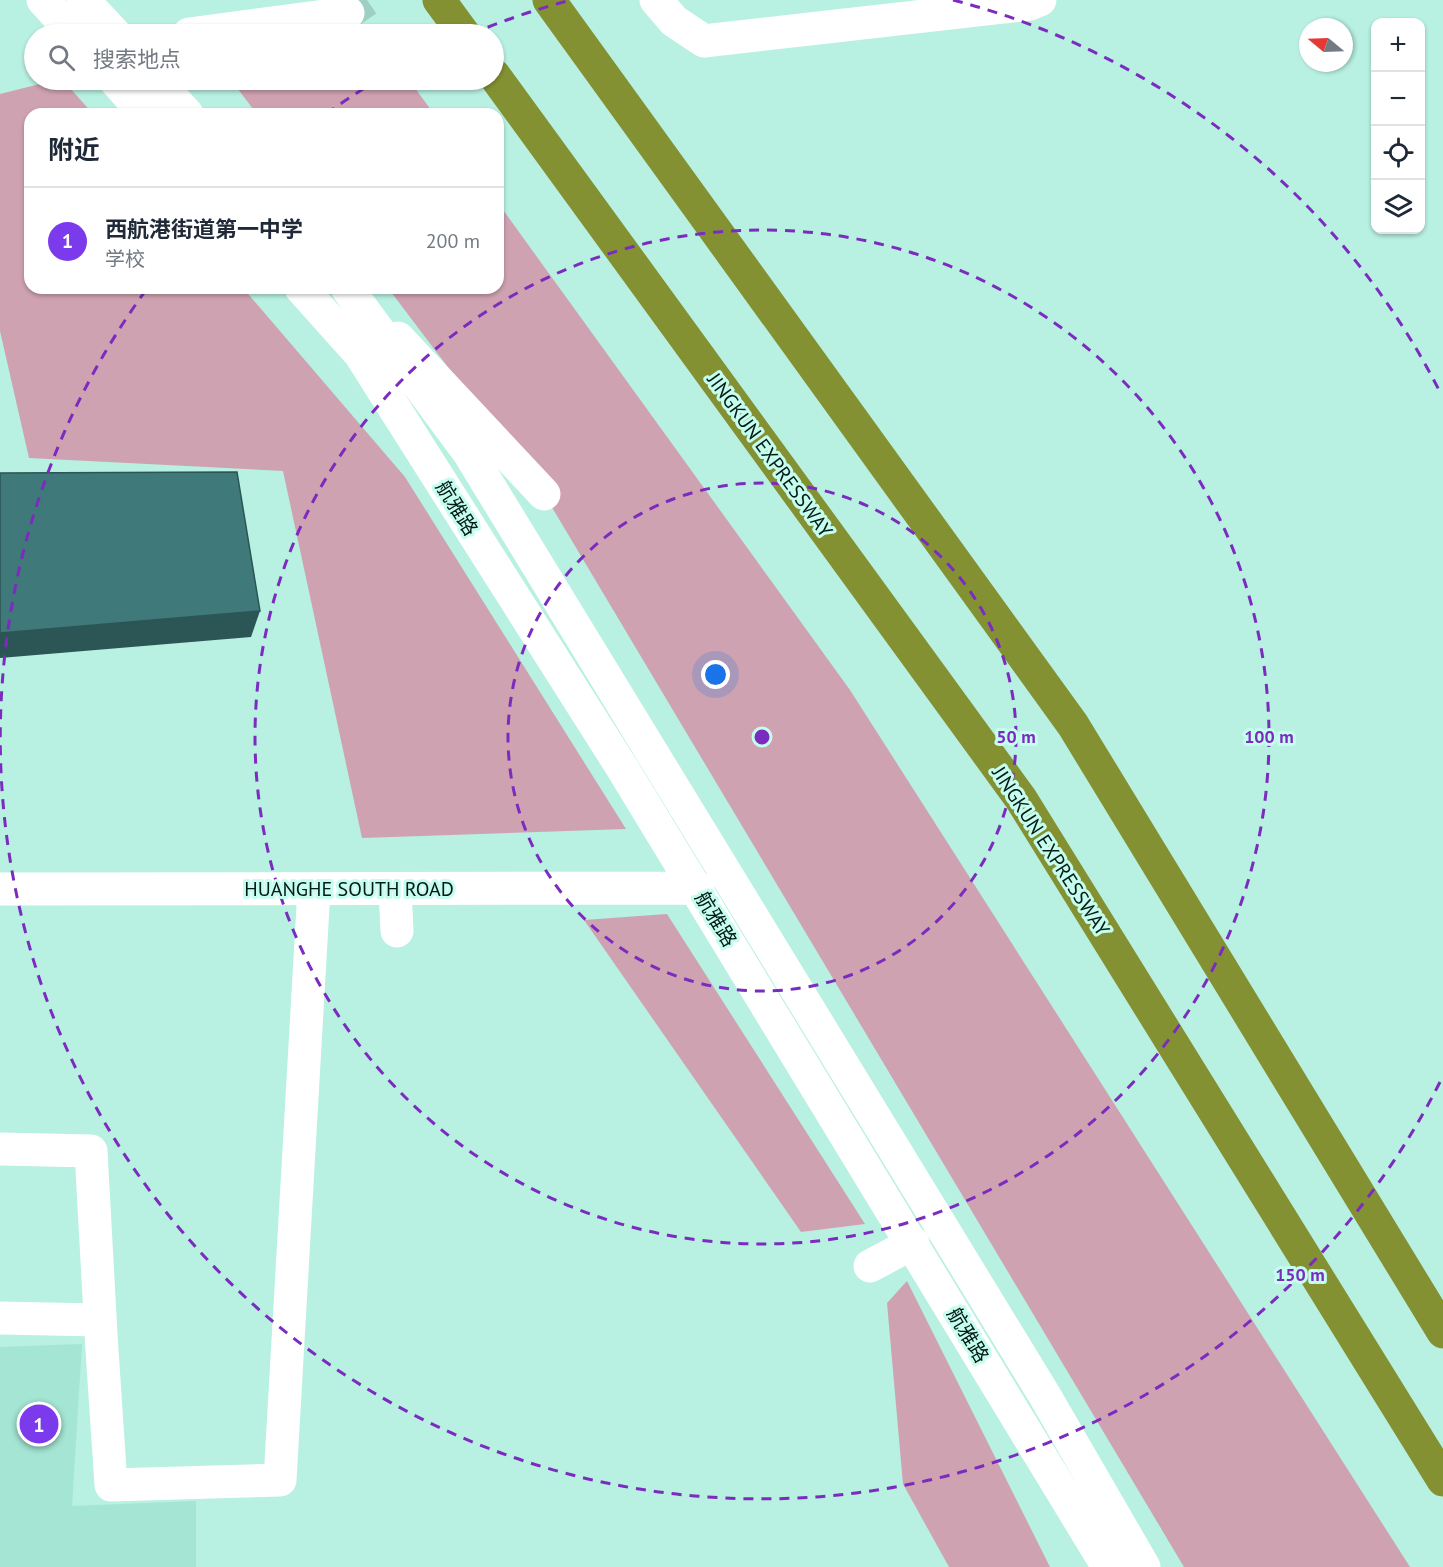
<!DOCTYPE html>
<html lang="zh">
<meta charset="utf-8">
<style>
body{margin:0;font-family:"PT Sans","Noto Sans SC",sans-serif;background:#f2f2f3;color:#1f2937}
.controls{position:absolute;right:18px;top:18px;display:grid;overflow:hidden;border-radius:12px;box-shadow:0 2px 4px #0004}
.controls button{width:54px;height:54px;display:grid;place-items:center;padding:0;border:0;border-bottom:2px solid #e0e1e3;background:#fff;color:#1f2937;font:30px sans-serif}
.compass{position:absolute;left:1299px;top:18px;width:54px;height:54px;border-radius:50%;background:#fff;box-shadow:0 2px 4px #0004;rotate:289deg}
.you{position:absolute;left:716px;top:675px;width:21px;height:21px;margin:-15px;border:4px solid #fff;border-radius:50%;background:#1a73e8;box-shadow:0 0 0 9px #1a73e833}
.badge{display:grid;place-items:center;width:39px;height:39px;border-radius:50%;background:#7c3aed;color:#fff;font-size:20px;font-weight:700}
.pin{position:absolute;translate:-50% -50%;border:3px solid #fff;box-shadow:0 2px 6px #0006}
.list{margin:0;padding:0;list-style:none}
h2{display:flex;justify-content:space-between;align-items:center;height:78px;margin:0;padding:0 24px;font-size:26px}
h2 small{font-size:20px;font-weight:400;color:#747a83}
.list li{display:grid;grid-template-columns:39px 1fr auto;gap:18px;align-items:center;box-sizing:border-box;height:108px;padding:0 24px;border-top:2px solid #e0e1e3}
.list b{display:block;font-size:22px;white-space:nowrap}
.list p{margin:0;font-size:20px;white-space:nowrap;color:#747a83}
.list em{font-size:20px;font-style:normal;color:#747a83}
.icon{flex:none;width:33px;height:33px;fill:none;stroke:currentColor;stroke-width:2;stroke-linecap:round;stroke-linejoin:round}
.map{position:relative;flex:none;width:1443px;height:1567px;overflow:hidden}
.search{position:absolute;background:#fff;box-shadow:0 2px 4px #0004;left:24px;top:24px;width:480px;height:66px;display:flex;align-items:center;gap:15px;box-sizing:border-box;padding:0 21px;border-radius:33px;color:#747a83;font-size:22px}
.panel{position:absolute;background:#fff;box-shadow:0 2px 4px #0004;left:24px;top:108px;width:480px;height:186px;border-radius:18px}
.map>svg:first-child{display:block}
</style>
<div class="map">
<svg width="1443" height="1567" viewBox="0 0 1443 1567">
<rect width="100%" height="100%" fill="#b8f0e1"/>
<path fill="#a4e5d4" d="M82,1344L72,1506L196,1501V1567H0V1347Z"/>
<path fill="#cfa2b1" d="M56,80H63L93,114H30V288H243L405,477L626,829L362,838L283,471L29,458L0,331V94Z
M231,80H409L434,114H257Z
M498,203L850,690L1410,1567H1184L544,494L388,288H498Z
M667,914L865,1224L801,1232L584,920Z
M907,1281L1050,1567H949L903,1484L887,1303Z"/>
<g fill="none" stroke-linecap="round" stroke-linejoin="round">
<path stroke="#9dd0c3" stroke-width="33" stroke-dasharray="33 16" stroke-linecap="butt" d="M348,13L367,0"/>
<path stroke="#fff" stroke-width="33" d="M656,0L674,21L704,41L1030,4L1040,0
M189,34L348,13
M398,338L544,494
M395,889L397,931
M0,1149L91,1151L101,1334
M870,1266L913,1243
M0,1318L100,1320L111,1485L280,1480L314,889"/>
<path stroke="#fff" stroke-width="33" d="M43,0L74,34
M83,0L115,34
M115,80L145,114
M156,80L187,114
M301,288L360,354L621,766L1108,1567
M347,288L469,453L1045,1396L1144,1567
M0,889L698,888"/>
<path stroke="#849133" stroke-width="33" d="M439,0L464,34
M549,0L1073,725L1443,1332
M494,75L1021,799L1443,1480"/>
</g>
<path fill="#2c5555" d="M260,611L251,637L0,658V633Z"/>
<path fill="#3f797a" stroke="#2c5555" stroke-width="1.5" d="M237,472L260,611L0,633V473Z"/>
<g fill="none" stroke="#7b2cbf" stroke-width="3" stroke-dasharray="10 8">
<circle cx="762" cy="737" r="254"/>
<circle cx="762" cy="737" r="507"/>
<path d="M1440 1082A761 761 0 1 1 146 290M326 114A761 761 0 0 1 376 81M471 34A761 761 0 0 1 571 0M953 0A761 761 0 0 1 1440 392"/>
</g>
<g text-anchor="middle" dominant-baseline="central" stroke-width="6" stroke-linejoin="round" paint-order="stroke">
<g font-size="20" fill="#051a16" stroke="#c5fdee">
<text transform="translate(770 455) rotate(54)">JINGKUN EXPRESSWAY</text>
<text transform="translate(457 508) rotate(58)">航雅路</text>
<text transform="translate(1051 851) rotate(57)">JINGKUN EXPRESSWAY</text>
<text x="349" y="889">HUANGHE SOUTH ROAD</text>
<text transform="translate(716 919) rotate(59)">航雅路</text>
<text transform="translate(968 1335) rotate(59)">航雅路</text>
</g>
</g>
<circle cx="762" cy="737" r="9" fill="#7b2cbf" stroke="#c5fdee" stroke-width="3"/>
<g font-size="18" text-anchor="middle" font-weight="bold" fill="#7b2cbf" stroke="#c5fdee" stroke-width="6" stroke-linejoin="round" paint-order="stroke">
<text x="1016" y="743">50 m</text>
<text x="1269" y="743">100 m</text>
<text x="1300" y="1281">150 m</text>
</g>
</svg>
<div class="controls">
<button>+</button>
<button>−</button>
<button><svg class="icon" aria-label="locate" viewBox="0 0 24 24"><circle cx="12" cy="12" r="6"/><path d="M12 2v4M12 18v4M2 12h4M18 12h4"/></svg></button>
<button><svg class="icon" aria-label="layers" viewBox="0 0 24 24"><path d="M12 4l9 5-9 5-9-5zM3 14l9 5 9-5"/></svg></button>
</div>
<svg class="compass" viewBox="-18 -18 36 36"><path d="M0-13l5 13h-10z" fill="#e53935"/><path d="M0 13l5-13h-10z" fill="#747a83"/></svg>
<div class="you"></div>
<div class="pin badge" style="left:39px;top:1424px">1</div>
<div class="search"><svg class="icon" aria-label="search" viewBox="0 0 24 24"><circle cx="10" cy="10" r="6"/><path d="M15 15l6 6"/></svg>搜索地点</div>
<section class="panel">
<h2>附近<small></small></h2>
<ul class="list">
<li><span class="badge">1</span><div><b>西航港街道第一中学</b><p>学校</p></div><em>200 m</em></li>
</ul>
</section>
</div>
